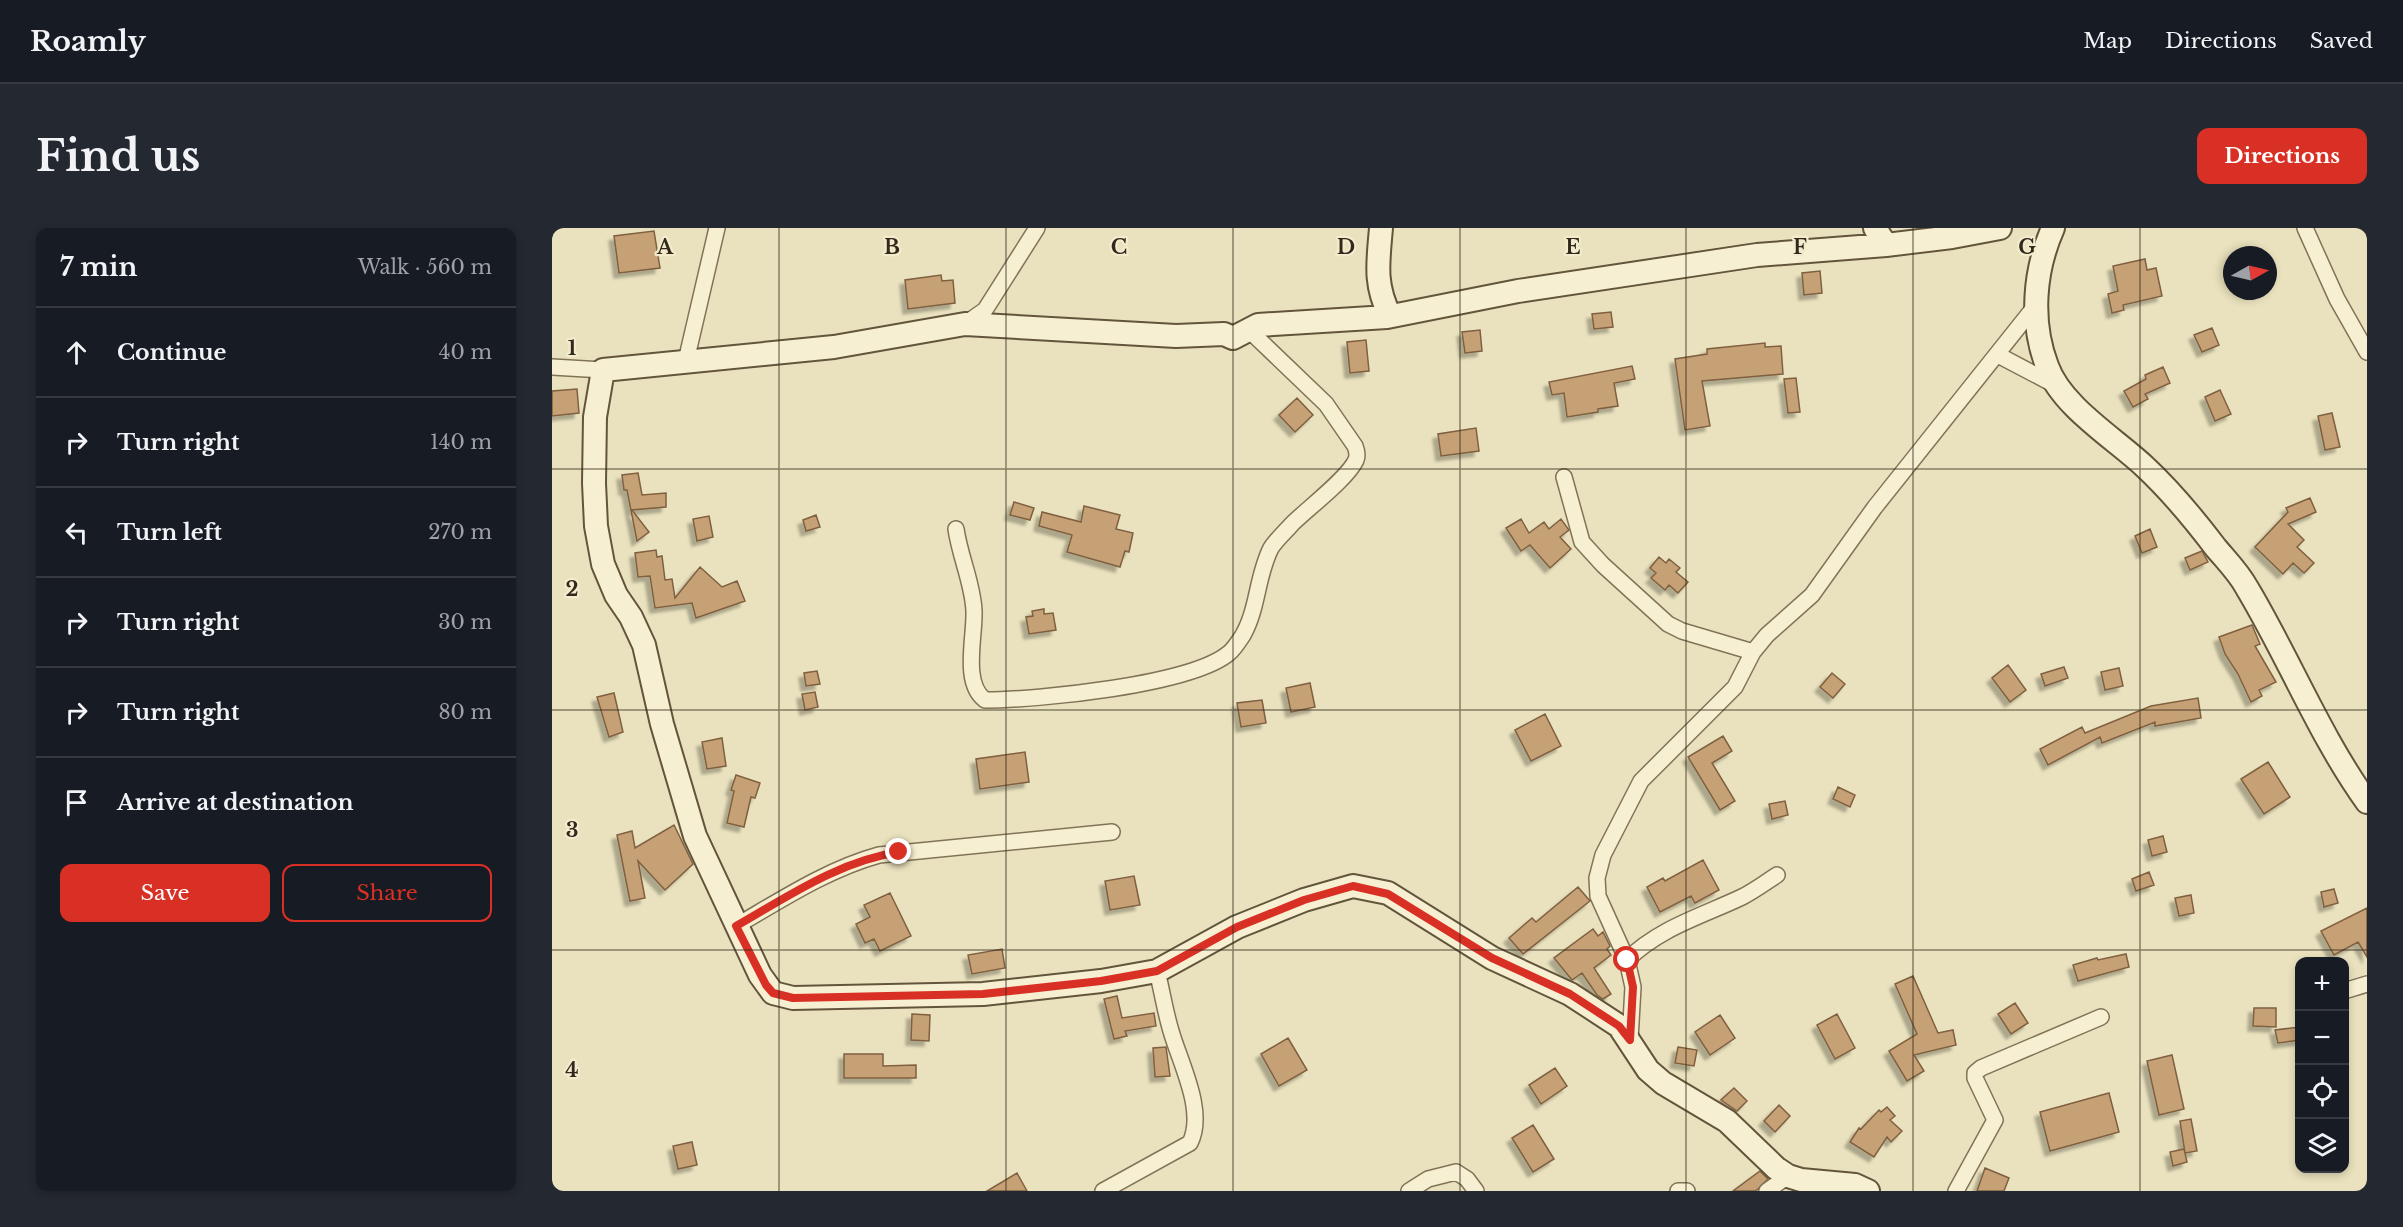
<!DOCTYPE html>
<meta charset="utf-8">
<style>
body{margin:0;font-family:"Libre Baskerville",serif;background:#242831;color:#f1f3f6}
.controls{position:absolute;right:18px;bottom:18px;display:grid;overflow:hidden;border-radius:12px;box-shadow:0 3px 9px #0003}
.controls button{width:54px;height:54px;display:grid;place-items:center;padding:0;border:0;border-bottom:2px solid #363941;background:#171b24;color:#f1f3f6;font:30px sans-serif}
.compass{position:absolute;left:1671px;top:18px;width:54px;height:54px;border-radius:50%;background:#171b24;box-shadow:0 3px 9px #0003;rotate:82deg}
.stop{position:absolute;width:18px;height:18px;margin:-14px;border:4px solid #d93025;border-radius:50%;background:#fff}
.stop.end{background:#d93025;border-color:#fff;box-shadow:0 2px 6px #0008}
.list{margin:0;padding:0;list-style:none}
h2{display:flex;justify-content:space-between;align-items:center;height:78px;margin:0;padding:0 24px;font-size:26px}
h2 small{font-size:20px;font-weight:400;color:#9ea1a6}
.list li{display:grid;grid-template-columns:39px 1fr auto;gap:18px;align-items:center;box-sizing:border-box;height:90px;padding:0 24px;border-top:2px solid #363941}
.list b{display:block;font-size:22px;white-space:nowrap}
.list em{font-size:20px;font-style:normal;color:#9ea1a6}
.actions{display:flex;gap:12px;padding:18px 24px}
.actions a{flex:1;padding:14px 0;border:2px solid #d93025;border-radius:12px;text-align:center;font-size:21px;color:#d93025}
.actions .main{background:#d93025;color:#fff}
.icon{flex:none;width:33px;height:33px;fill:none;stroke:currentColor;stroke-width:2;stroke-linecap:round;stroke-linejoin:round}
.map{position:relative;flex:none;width:1815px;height:963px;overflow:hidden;border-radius:12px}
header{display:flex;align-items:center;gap:36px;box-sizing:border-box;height:84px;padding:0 30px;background:#171b24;border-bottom:2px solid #363941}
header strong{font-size:28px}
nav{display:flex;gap:33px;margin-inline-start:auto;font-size:21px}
.intro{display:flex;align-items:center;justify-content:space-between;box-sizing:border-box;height:144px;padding:0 36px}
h1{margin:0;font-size:42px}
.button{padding:15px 27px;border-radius:12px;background:#d93025;color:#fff;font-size:21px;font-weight:700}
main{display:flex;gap:36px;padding:0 36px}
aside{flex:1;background:#171b24;border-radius:12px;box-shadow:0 3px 9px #0003}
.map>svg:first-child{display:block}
</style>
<header>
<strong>Roamly</strong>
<nav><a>Map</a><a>Directions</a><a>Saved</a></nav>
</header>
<div class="intro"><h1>Find us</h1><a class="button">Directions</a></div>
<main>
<aside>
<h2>7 min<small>Walk · 560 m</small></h2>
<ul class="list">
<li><svg class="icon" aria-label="ahead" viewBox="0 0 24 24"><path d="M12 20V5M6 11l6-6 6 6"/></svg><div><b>Continue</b></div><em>40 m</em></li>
<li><svg class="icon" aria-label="right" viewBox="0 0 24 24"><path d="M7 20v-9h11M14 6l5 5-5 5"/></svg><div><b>Turn right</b></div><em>140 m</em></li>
<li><svg class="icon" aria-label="left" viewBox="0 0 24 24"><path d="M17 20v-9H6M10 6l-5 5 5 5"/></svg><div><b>Turn left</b></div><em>270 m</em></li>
<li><svg class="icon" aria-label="right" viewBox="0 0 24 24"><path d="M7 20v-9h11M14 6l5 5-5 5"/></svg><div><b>Turn right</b></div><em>30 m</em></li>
<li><svg class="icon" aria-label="right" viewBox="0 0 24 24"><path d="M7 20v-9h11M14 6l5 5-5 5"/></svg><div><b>Turn right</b></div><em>80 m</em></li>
<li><svg class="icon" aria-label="arrive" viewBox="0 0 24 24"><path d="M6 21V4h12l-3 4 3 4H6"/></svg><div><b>Arrive at destination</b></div></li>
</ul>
<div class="actions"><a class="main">Save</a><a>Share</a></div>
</aside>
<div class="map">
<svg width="1815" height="963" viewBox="0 0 1815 963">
<defs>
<filter id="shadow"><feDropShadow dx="-5" dy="5" stdDeviation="1.5" flood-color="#0004"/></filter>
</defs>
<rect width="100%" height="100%" fill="#eae2be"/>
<path fill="#c7a176" stroke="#7f6040" stroke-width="1.5" filter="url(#shadow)" d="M102,3L108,40L67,45L62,8Z
M1593,31L1595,42L1604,40L1610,68L1571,77L1572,82L1560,85L1556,66L1566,63L1561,38Z
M1268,43L1270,65L1252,67L1250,45Z
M389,47L390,53L401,52L403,75L356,81L353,52Z
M1059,84L1061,99L1042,101L1040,86Z
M1660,100L1667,117L1650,124L1642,107Z
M928,102L930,123L913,125L910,104Z
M814,112L817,143L798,145L795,114Z
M1213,115V119L1229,118L1231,146L1150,153L1158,198L1133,202L1123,131L1155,126V121Z
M1080,138L1083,151L1062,155L1066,178L1046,181V184L1015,189L1012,165L1000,167L997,154Z
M1611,139L1618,155L1593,166L1596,171L1581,179L1572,163L1594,151L1593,147Z
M1244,150L1248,184L1236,185L1232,151Z
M25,161L27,185L0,188V163Z
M1668,162L1679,186L1663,193L1653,169Z
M745,170L761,187L743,204L727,187Z
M1780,185L1788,219L1773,222L1766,188Z
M924,200L927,223L889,228L886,206Z
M86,245L90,267L114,265V279L80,282L97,304L85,313L75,262H72L70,247Z
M1758,270L1764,284L1736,296L1752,312L1745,319L1762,335L1752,345L1741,335L1731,346L1703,319L1736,284L1734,280Z
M462,274L482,280L478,292L458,287Z
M532,278L568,287L564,301L581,305L577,324L573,323L568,339L515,324L520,307L487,298L490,284L529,294Z
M264,287L268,299L254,303L251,292Z
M157,288L161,309L145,313L141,291Z
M969,291L977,305L992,294L997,301L1009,291L1017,302L1008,309L1019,321L998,340L978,317L969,323L954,300Z
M1598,301L1605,319L1590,325L1583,308Z
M104,322L105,329L110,328L113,352L120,351L123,370L148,339L170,359L185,353L193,373L144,390L140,375L103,380L98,348L86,349L83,325Z
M1650,323L1656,334L1638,342L1633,330Z
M1107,329L1114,335L1117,331L1128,340L1124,344L1136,354L1126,365L1117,357L1113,362L1099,350L1104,345L1098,340Z
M492,381V386L501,385L504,402L477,406L474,389L481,388L480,383Z
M1700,397L1708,416L1703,418L1724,454L1707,462L1710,468L1699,474L1686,446L1673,426L1667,409Z
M1456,437L1474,462L1458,474L1440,450Z
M1512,439L1516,450L1493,458L1489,446Z
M1567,440L1571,458L1553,462L1549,444Z
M265,443L268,456L254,458L252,445Z
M1280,445L1293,456L1281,470L1268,459Z
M758,455L763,479L739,484L734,460Z
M263,464L266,479L253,482L250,466Z
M62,465L71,504L57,509L45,469Z
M1646,470L1649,490L1603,498V494L1550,515L1548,509L1496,537L1488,521L1530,499L1533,505L1599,478Z
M710,472L714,495L689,499L685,475Z
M993,486L1009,518L979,533L963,502Z
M1171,508L1180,523L1160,535L1183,573L1168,582L1136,529Z
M170,510L174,538L155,541L150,514Z
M473,524L477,554L428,561L424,531Z
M1716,534L1738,569L1712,586L1689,551Z
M184,547L208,555L203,570L199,569L192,599L175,595L182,563L179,562Z
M1286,559L1303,567L1298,579L1281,571Z
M1233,573L1236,587L1220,591L1217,576Z
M122,597L141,636L113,662L86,633L93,670L78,673L65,607L80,603L83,620Z
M1611,608L1615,624L1600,628L1596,612Z
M1151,632L1167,662L1143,675L1139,668L1108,684L1095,659L1111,650L1113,653Z
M1597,644L1602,657L1584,663L1580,651Z
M582,648L588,677L558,682L553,653Z
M1026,659L1038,673L971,726L957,710L980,690L984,694Z
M1782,661L1786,675L1772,679L1769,664Z
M338,665L359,708L328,723L322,711L313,715L304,696L318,689L312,677Z
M1639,667L1642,685L1627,688L1623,670Z
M1815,680V729L1806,714L1782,727L1769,703Z
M1041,701L1046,708L1051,704L1058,718L1055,721L1059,727L1042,740L1059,766L1051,771L1045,767L1030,745L1020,752L1002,730Z
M450,721L453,740L420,746L416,727Z
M1574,726L1577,739L1526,753L1521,737L1545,730L1546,732Z
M1361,748L1386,805L1401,802L1404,817L1362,827L1372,843L1355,853L1337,823L1365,806L1343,756Z
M565,768L570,790L602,785L604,798L573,803L575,808L562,811L552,771Z
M1463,775L1476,795L1459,806L1446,786Z
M1702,780H1724V799L1701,798Z
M360,786L378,787L377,813L359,812Z
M1285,786L1303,820L1283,831L1265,797Z
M1168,787L1183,810L1158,827L1143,804Z
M1748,799V812L1726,815L1723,802Z
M736,810L755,842L727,858L709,826Z
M614,819L618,848L603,849L601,820Z
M1126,819L1145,822L1142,838L1123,835Z
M292,826H331V838L364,837V850H292Z
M1620,827L1632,881L1607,887L1595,833Z
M1003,840L1015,858L989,876L977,857Z
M1182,860L1195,873L1185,883L1169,872Z
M1557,865L1567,904L1498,923L1488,884Z
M1227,877L1238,888L1223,904L1212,893Z
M1335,879L1343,888L1338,892L1350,903L1339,914L1335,909L1322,929L1298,914L1307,900L1309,901L1327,882L1329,884Z
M1639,891L1645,923L1633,925L1628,893Z
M981,897L1002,931L981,944L960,910Z
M140,914L145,937L126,941L121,918Z
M1632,921L1635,934L1621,938L1618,924Z
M1433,940L1457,950L1452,963H1425Z
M1208,943L1216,951L1206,961L1203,963H1181Z
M465,945L475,963H435Z"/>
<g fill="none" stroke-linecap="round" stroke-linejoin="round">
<defs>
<path id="street" d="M1753,0L1785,71L1815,124
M413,96L433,82L485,0
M1446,127L1505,158
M134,133L165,0
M0,139L51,142
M1012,249L1030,314L1051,337L1116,396L1130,403L1201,424
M404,301C408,329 421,356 422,383C423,409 410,455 433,472C485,472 639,457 677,425C682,421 687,413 691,407C706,381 705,347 719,320C724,312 733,304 740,296C755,281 796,250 804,232C806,227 805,223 803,218L774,176L701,106L696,104L689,106
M184,698C229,672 276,641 327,627L560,604
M1075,732C1107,700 1150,688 1190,669C1202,663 1214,654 1225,647
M1792,763L1815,756
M1078,812L1081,759L1075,732L1046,668L1045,650L1051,627L1089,553L1183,459L1201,424L1215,407L1260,367L1323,279L1484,77
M551,963L638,915C654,883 628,835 619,803C613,783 610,763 605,743
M857,963L876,951L904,944L915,951L924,963
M1126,963H1135
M1215,963L1236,948
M1404,963L1443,892L1423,850V845L1429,840L1549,789"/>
<path id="secondary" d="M829,0C826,35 822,56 838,88
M1323,0L1334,17L1400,9L1448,0
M1501,0C1482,43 1478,93 1495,138C1509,178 1562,210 1592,238C1619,263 1642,291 1664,320C1675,333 1687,345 1695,360C1737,430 1767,507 1815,574
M1316,963L1303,957L1249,952L1236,948L1224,940L1175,893L1111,855L1096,842L1067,798L1018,766L940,730L836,665L801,658L752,672L685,699L605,743L549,753L431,766L241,770L221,765L208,747L143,608L110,496L92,417L79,389L64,367L51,336L44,298L42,255L43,189L51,142L282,119L413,96L624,108L672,106L681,110L706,97L835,89L966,63L1205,27L1334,17"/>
</defs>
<use href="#street" stroke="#827358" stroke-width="18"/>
<use href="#secondary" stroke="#63543c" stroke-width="26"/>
<use href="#street" stroke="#f6efd1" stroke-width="15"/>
<use href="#secondary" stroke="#f6efd1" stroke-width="22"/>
</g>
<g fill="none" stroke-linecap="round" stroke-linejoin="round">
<path stroke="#d93025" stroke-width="8" d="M347,624C287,633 235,669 184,698L214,757L221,765L241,770L431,766L549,753L605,743L685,699L752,672L801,658L836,666L940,730L1018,766L1067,798L1078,812L1081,759L1075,732"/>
</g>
<path fill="none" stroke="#32291c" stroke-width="1.5" stroke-opacity="0.55" d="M227,0V963M454,0V963M681,0V963M908,0V963M1134,0V963M1361,0V963M1588,0V963M0,241H1815M0,482H1815M0,722H1815"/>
<g font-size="20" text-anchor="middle" font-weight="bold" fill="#32291c" stroke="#f2eccd" stroke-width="4.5" stroke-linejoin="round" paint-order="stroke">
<text x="113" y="26">A</text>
<text x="340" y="26">B</text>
<text x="567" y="26">C</text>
<text x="794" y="26">D</text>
<text x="1021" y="26">E</text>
<text x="1248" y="26">F</text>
<text x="1475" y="26">G</text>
<text x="20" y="127">1</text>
<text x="20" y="368">2</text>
<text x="20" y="609">3</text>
<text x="20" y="849">4</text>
</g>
</svg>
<div class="controls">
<button>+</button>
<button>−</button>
<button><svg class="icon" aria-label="locate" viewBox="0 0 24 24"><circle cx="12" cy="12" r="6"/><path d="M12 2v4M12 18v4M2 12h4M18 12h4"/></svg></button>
<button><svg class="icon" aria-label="layers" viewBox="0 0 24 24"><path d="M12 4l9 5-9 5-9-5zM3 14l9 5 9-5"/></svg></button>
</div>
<svg class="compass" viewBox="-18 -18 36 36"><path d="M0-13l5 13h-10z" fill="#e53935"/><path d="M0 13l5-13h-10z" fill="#9ea1a6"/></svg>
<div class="stop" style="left:1075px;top:732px"></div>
<div class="stop end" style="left:347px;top:624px"></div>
</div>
</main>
